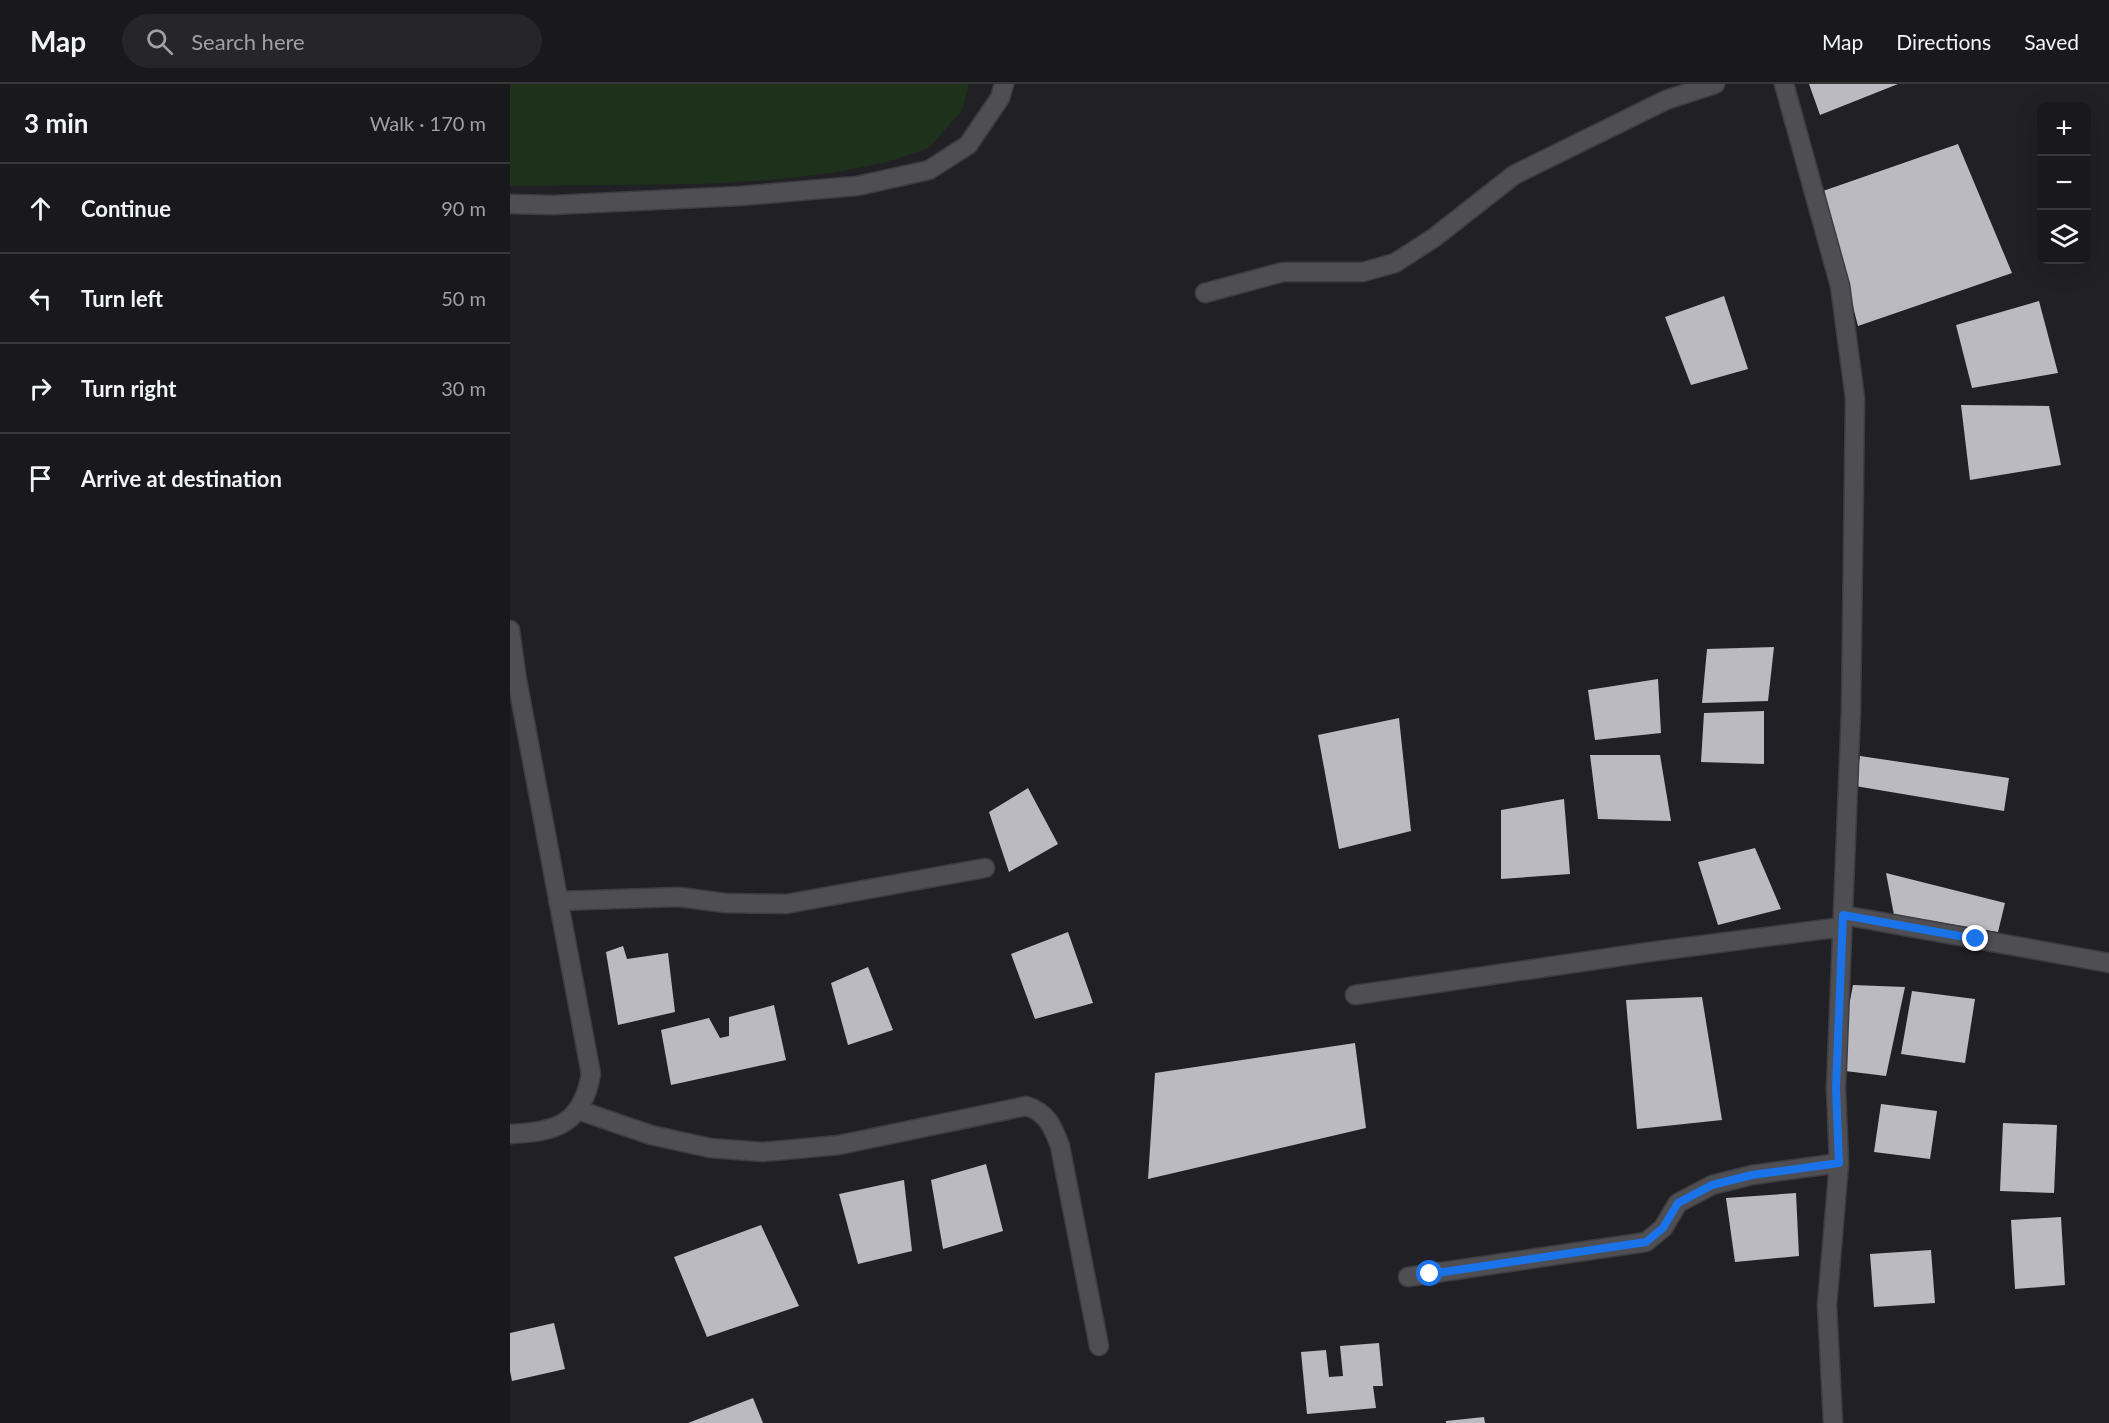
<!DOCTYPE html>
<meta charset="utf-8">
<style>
body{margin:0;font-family:Lato,sans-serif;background:#262629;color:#f1f3f6}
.controls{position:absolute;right:18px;top:18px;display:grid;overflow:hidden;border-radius:12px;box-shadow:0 6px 24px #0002}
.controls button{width:54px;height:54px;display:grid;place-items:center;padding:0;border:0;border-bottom:2px solid #37383b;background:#19191c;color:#f1f3f6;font:30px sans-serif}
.stop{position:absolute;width:18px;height:18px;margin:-14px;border:4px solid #1a73e8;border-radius:50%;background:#fff}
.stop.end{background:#1a73e8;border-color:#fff;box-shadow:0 2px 6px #0008}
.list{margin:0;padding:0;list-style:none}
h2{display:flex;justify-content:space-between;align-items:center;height:78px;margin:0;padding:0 24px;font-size:26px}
h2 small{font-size:20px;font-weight:400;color:#9fa0a3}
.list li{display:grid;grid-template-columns:39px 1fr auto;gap:18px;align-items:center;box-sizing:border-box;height:90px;padding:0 24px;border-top:2px solid #37383b}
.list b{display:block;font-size:22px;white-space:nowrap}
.list em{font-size:20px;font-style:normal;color:#9fa0a3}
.icon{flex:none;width:33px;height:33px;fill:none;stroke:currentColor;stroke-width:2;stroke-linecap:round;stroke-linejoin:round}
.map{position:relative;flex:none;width:1599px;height:1339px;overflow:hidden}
header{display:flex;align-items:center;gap:36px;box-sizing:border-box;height:84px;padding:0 30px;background:#19191c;border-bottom:2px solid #37383b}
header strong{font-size:28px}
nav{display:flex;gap:33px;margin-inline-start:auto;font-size:21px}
.search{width:420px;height:54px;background:#262629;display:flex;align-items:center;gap:15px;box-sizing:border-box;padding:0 21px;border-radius:33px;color:#9fa0a3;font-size:22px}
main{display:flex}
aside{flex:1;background:#19191c}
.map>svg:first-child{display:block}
</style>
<header>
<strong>Map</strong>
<div class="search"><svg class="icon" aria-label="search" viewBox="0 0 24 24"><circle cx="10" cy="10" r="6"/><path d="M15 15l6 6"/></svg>Search here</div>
<nav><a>Map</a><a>Directions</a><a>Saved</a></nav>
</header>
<main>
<aside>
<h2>3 min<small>Walk · 170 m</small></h2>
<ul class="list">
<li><svg class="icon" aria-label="ahead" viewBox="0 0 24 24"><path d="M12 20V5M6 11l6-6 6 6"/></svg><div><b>Continue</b></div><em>90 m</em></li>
<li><svg class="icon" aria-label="left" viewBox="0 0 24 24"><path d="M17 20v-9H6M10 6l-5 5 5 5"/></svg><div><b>Turn left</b></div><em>50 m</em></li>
<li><svg class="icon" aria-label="right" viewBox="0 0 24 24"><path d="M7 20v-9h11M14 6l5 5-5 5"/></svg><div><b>Turn right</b></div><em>30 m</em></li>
<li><svg class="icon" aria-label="arrive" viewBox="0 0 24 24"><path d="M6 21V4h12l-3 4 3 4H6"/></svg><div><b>Arrive at destination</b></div></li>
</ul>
</aside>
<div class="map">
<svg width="1599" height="1339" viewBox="0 0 1599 1339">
<rect width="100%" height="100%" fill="#212125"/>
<path fill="#1e321b" d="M0,0H459L452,26L419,64L377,78L322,89L259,96L191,100L0,102Z"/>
<path fill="#bbbac0" d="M1299,0H1388L1310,31Z
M1448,60L1502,189L1348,242L1313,107Z
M1214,212L1238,285L1181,301L1155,233Z
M1529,217L1548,289L1462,304L1446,241Z
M1451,321L1539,322L1551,381L1460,396Z
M1264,563L1258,617L1192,619L1197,565Z
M1148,595L1151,649L1085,656L1078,606Z
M1254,627V680L1191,678L1194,629Z
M889,634L901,747L829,765L808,651Z
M1080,671H1150L1161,737L1088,735Z
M1350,672L1499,694L1494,727L1345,702Z
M518,704L548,760L499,788L479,728Z
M1054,715L1060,790L991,795V726Z
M1245,764L1271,825L1208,841L1188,778Z
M1376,789L1495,819L1488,848L1384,831Z
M558,848L583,919L525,935L501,870Z
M113,862L117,875L158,869L165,928L108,941L96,868Z
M358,883L383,946L338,961L321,899Z
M1343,901L1395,903L1376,992L1327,986Z
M1402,907L1465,915L1455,979L1391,970Z
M1192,913L1212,1036L1127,1045L1116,916Z
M264,921L276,976L161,1001L151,946L199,934L210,954L219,952V933Z
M845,959L856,1044L638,1095L645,989Z
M1371,1020L1427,1027L1420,1075L1364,1068Z
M1493,1039L1547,1041L1544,1109L1490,1107Z
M476,1080L493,1147L433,1165L421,1096Z
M394,1096L402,1167L348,1180L329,1110Z
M1286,1109L1289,1172L1225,1178L1216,1114Z
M1551,1133L1555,1201L1505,1205L1501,1136Z
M251,1141L289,1222L197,1253L164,1173Z
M1421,1166L1425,1219L1364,1223L1360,1170Z
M44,1239L55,1285L2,1297L0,1287V1249Z
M869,1259L873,1302H863L866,1324L797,1330L791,1268L816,1266L819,1293L833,1292L830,1262Z
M243,1314L253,1339H178Z
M974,1333L975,1339H936V1337Z"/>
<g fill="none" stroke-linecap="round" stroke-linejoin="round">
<defs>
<path id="minor" d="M1274,0L1330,202L1345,314L1341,626L1326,1004L1329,1079L1317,1221L1323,1339
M0,120L43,121L230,112L347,102L419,86L458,61L490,14L494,0
M695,209L773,188H853L885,179L925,153L1004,91L1156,16L1205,0
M0,546L7,596L81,990C72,1040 47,1048 0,1050
M48,817L169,813L215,819L276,820L475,784
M1333,831L1599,879
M845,911L1139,868L1332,843
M68,1026L141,1051L200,1064L253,1068L329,1061L516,1022C537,1028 543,1043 550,1062L589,1262
M898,1193L1136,1158L1153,1144L1168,1119L1202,1101L1242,1091L1329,1079"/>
</defs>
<use href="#minor" stroke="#3d3c40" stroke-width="21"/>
<use href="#minor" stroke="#4e4e53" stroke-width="18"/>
</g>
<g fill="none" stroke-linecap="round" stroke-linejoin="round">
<path stroke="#1a73e8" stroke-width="8" d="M920,1190L1136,1158L1153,1144L1168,1119L1202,1101L1242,1091L1329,1079L1326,1004L1333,831L1466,855"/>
</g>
</svg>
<div class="controls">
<button>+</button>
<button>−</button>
<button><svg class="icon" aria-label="layers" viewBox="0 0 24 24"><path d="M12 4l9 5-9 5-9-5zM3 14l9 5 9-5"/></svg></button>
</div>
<div class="stop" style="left:920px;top:1190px"></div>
<div class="stop end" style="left:1466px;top:855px"></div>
</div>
</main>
